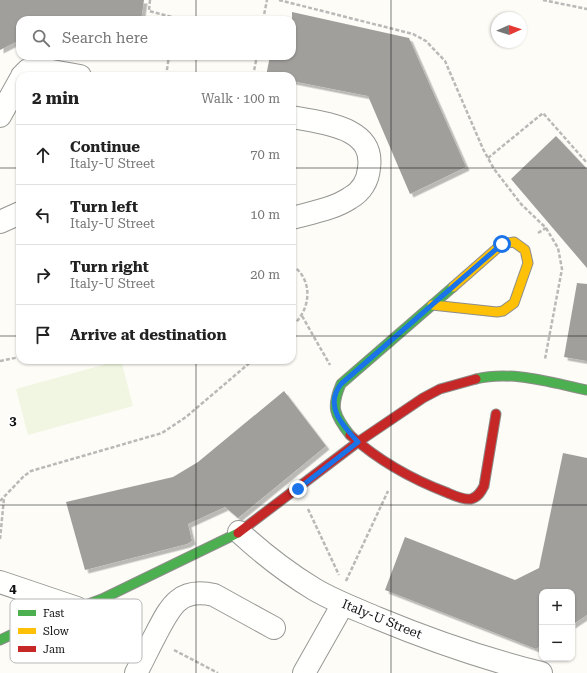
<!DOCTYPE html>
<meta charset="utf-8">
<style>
body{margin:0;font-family:"Roboto Serif",serif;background:#f6f6f6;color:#222}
.controls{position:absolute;right:12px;bottom:12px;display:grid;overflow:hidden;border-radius:8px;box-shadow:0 1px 3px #0004}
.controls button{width:36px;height:36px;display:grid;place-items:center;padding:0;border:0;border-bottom:1px solid #e0e0e0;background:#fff;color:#222;font:20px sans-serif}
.compass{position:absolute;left:491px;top:12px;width:36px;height:36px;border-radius:50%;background:#fff;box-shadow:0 1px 3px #0004;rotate:87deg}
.stop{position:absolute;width:12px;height:12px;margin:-9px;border:3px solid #1a73e8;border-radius:50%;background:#fff}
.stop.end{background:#1a73e8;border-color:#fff;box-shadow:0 1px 4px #0008}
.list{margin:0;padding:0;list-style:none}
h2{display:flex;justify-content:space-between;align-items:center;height:52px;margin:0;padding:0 16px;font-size:17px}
h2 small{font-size:13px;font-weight:400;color:#767676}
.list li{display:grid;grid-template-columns:26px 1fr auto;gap:12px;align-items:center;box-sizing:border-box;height:60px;padding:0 16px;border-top:1px solid #e0e0e0}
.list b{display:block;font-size:15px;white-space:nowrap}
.list p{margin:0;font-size:13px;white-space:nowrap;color:#767676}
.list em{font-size:13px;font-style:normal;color:#767676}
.icon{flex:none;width:22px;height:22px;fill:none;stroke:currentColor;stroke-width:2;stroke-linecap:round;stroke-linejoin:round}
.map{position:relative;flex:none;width:587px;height:673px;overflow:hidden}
.search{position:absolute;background:#fff;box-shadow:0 1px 3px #0004;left:16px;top:16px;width:280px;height:44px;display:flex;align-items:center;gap:10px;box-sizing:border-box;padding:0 14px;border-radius:12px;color:#767676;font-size:15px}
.panel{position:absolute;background:#fff;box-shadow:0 1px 3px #0004;left:16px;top:72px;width:280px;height:292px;border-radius:12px}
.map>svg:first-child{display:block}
</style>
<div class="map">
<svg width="587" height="673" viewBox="0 0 587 673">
<defs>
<filter id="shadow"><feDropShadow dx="3.5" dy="3.5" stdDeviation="0" flood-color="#0004"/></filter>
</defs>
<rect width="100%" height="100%" fill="#fdfcf7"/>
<path fill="#f0f6e1" d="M121,360L133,406L28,435L16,389Z"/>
<path fill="#a19f9c" filter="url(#shadow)" d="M0,0H144L141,20H20V40L0,50Z
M292,12L409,38L466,167L410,194L368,96L292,81V76H266L270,56H292Z
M556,136L587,169V268L511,179Z
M577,283L587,284V361L564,357Z
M284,391L326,446L238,518L225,507L188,524L192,541L187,544L85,570L66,502L173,477L198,462Z
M563,453L587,458V615L572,625V592H542V645L536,649L385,590L405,537L515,580L539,568Z"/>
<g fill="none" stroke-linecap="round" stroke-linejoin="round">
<defs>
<path id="street" d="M22,76L28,70L35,68L80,76
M0,116L20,80
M292,117C321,123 375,126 369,168C368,181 361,192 350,198C334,209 310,213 292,218
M0,222L20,213
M239,532C262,553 286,572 314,589C334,601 356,609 377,618C430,640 485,659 541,673
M0,582L77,608
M136,673C143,660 149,647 156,634C170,607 179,587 214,595L274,628
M304,673L343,604"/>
<path id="fast" d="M476,379C512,370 552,383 587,390
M350,435C334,415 331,407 341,384L453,287
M0,640L34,624L102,599L238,533"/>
<path id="slow" d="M432,305L497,312L503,311L514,303L528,263L525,250L514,242L502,244L453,287"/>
<path id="jam" d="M350,435C379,461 411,479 448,493C455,496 463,500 471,499C478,497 481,492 484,486L496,414
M238,533L358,442L423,398L440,389L476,379"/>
</defs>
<use href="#street" stroke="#979795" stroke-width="24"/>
<use href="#fast" stroke="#8e8d8b" stroke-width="11"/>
<use href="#slow" stroke="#8e8d8b" stroke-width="11"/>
<use href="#jam" stroke="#8e8d8b" stroke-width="11"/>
<path stroke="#b9b9b8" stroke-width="2.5" stroke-dasharray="4 2" stroke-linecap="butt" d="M150,0L149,11L176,18V20
M279,0L413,34L426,41L445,61L483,149L494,169L521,204L546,228L558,248L562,269L545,359
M543,0L587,9
M263,20L267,0
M166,76L169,56
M253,76L257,56
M488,158L543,113L587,163
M538,233L546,228
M292,265C314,280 311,310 292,326
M302,316L330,365
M0,361L20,357
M0,501L24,476L31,471L162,433L186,417L253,360
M308,509L339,575
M0,539L4,498
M346,581L388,491
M174,650L218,673"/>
<use href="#street" stroke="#fffffe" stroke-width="22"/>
<use href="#fast" stroke="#4caf50" stroke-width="9"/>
<use href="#slow" stroke="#ffc107" stroke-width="9"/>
<use href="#jam" stroke="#c62828" stroke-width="9"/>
</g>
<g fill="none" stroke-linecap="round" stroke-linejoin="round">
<path stroke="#1a73e8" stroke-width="5" d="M298,489L358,442C342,425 324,406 341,384L502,244"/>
</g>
<path fill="none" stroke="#111" stroke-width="1" stroke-opacity="0.55" d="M196,0V20M391,0V673M196,56V76M0,168H20M292,168H587M0,336H20M292,336H587M196,360V673M0,505H587"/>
<g text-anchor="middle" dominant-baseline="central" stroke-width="4" stroke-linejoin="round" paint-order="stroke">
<g font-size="13" fill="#111" stroke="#fff">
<text transform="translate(382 619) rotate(22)">Italy-U Street</text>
</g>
</g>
<rect x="10" y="599" width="132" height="64" rx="6" fill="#fff" stroke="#b8b8b8" stroke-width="1"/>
<rect x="18" y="610" width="18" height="6" fill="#4caf50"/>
<rect x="18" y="628" width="18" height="6" fill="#ffc107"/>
<rect x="18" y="646" width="18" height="6" fill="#c62828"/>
<g font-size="11" fill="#111">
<text x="43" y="617">Fast</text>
<text x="43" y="635">Slow</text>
<text x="43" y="653">Jam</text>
</g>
<g font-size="13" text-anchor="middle" font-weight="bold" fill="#111" stroke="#fff" stroke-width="4" stroke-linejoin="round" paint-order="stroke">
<text x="13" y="425">3</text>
<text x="13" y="593">4</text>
</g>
</svg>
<div class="controls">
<button>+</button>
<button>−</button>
</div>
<svg class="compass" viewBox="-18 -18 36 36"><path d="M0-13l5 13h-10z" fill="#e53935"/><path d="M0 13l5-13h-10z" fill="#767676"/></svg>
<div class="stop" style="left:502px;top:244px"></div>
<div class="stop end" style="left:298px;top:489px"></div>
<div class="search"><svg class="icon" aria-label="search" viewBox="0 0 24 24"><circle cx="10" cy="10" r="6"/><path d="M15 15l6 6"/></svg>Search here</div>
<section class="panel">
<h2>2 min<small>Walk · 100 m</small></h2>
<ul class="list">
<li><svg class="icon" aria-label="ahead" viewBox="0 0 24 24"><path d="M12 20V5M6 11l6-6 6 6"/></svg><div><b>Continue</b><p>Italy-U Street</p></div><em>70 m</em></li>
<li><svg class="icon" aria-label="left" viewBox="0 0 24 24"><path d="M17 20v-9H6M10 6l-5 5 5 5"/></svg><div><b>Turn left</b><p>Italy-U Street</p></div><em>10 m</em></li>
<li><svg class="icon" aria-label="right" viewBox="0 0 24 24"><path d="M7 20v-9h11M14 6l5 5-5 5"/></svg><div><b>Turn right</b><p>Italy-U Street</p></div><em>20 m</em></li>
<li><svg class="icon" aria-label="arrive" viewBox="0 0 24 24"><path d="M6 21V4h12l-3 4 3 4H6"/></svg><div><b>Arrive at destination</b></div></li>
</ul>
</section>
</div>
